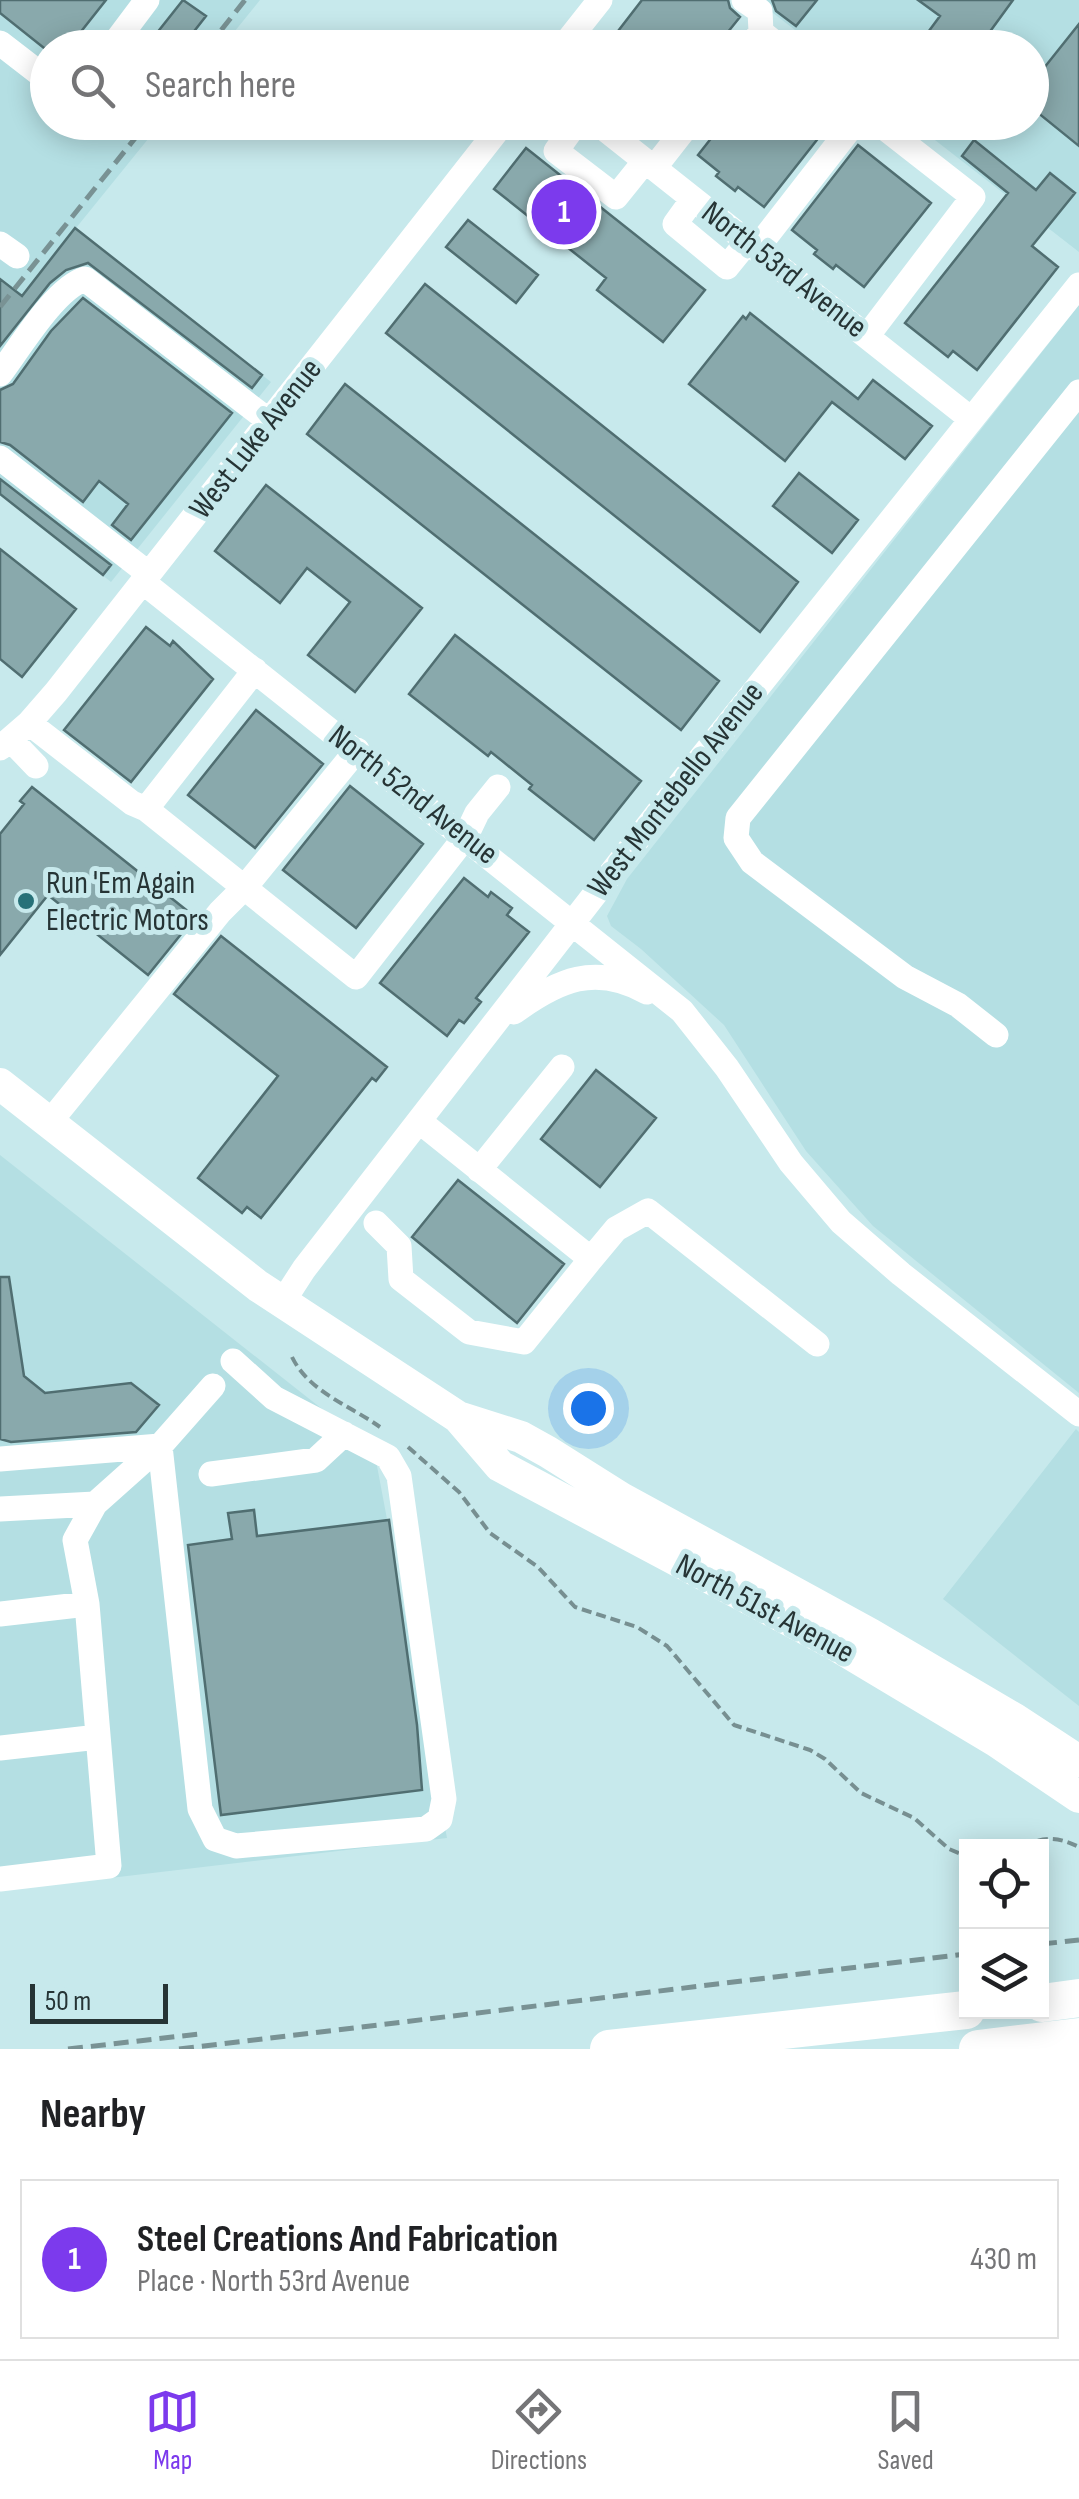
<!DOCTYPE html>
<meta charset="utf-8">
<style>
body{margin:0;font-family:"Sofia Sans Condensed",sans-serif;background:#f6f6f6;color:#202124}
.controls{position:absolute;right:30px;bottom:30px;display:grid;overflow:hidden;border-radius:0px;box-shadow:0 5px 25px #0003}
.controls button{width:90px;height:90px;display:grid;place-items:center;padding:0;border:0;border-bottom:2px solid #e0e0e0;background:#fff;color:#202124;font:50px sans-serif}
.scale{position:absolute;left:30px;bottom:25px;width:138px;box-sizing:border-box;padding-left:10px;border:5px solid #263435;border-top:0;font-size:28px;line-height:35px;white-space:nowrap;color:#263435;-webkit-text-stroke:8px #c7e9ec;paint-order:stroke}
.you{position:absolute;left:588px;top:1408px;width:35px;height:35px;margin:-25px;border:8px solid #fff;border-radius:50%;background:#1a73e8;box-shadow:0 0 0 15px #1a73e833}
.badge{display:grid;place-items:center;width:65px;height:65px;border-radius:50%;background:#7c3aed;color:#fff;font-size:32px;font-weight:700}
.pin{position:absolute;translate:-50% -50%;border:5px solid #fff;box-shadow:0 2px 10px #0006}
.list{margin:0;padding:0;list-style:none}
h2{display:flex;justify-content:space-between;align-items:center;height:130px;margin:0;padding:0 40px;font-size:42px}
h2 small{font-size:32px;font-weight:400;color:#757577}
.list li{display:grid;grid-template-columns:65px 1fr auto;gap:30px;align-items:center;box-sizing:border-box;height:160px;margin:0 20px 20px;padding:0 20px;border:2px solid #e0e0e0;border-radius:0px}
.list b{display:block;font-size:38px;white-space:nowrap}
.list p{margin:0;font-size:32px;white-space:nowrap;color:#757577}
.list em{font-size:32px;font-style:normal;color:#757577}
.icon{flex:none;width:55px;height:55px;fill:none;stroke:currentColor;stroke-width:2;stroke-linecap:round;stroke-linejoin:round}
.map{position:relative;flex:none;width:1079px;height:2049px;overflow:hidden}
.search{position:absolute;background:#fff;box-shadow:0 5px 25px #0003;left:30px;right:30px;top:30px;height:110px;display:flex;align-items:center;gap:25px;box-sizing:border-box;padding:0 35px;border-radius:55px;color:#757577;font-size:38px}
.sheet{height:310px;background:#fff}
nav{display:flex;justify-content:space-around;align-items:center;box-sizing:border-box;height:140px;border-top:2px solid #e0e0e0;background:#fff;font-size:28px;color:#757577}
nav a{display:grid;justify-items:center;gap:5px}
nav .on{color:#7c3aed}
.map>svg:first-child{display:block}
</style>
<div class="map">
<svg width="1079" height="2049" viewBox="0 0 1079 2049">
<rect width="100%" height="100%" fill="#c7e9ec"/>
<path fill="#b4dfe3" d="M0,0H260L222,47L48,48V122L161,123L76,228L271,382L111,582L0,494Z
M756,0H1079V252L913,123L1032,122V48L817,47Z
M1079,305V1393L873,1226L806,1151L724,1025L641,949L611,926L607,916L627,879Z
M0,1155L374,1450L447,1838L0,1891Z
M1076,1429L1079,1432V1706L943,1599Z"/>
<path fill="#89a9ac" stroke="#506e71" stroke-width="2.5" d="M0,0H106L68,48H44L0,13Z
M183,0L206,16L181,48H145Z
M642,0H728L730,8L740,17L715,48H605Z
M772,0H817L796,26L776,11Z
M918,0H1013L978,48H958L945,39L939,48H934L923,39L940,16Z
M1079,24V146L1032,108V79L1038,71L1040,73Z
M724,122H831L764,207L738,187L735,191L716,176L719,172L698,155Z
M974,140L1036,190L1050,173L1075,193L1032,246L1058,267L977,370L953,351L948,357L905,323L1008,193L962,156Z
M858,145L931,203L864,287L836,265L833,269L814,254L817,250L792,230Z
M526,148L705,290L663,342L597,290L606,278L494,189Z
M468,220L538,275L516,303L446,247Z
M75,228L262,375L252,388L88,263L66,270L50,283L0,346V279L22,296Z
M425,284L798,582L760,632L386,333Z
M83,298L232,413L131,540L112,525L128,504L99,481L83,502L10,445L0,442V390L13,384L51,331Z
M750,313L858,399L873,380L932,426L905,459L832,402L785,461L689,384L743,316L746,319Z
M345,384L719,681L681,730L307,434Z
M799,473L858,520L832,553L773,506Z
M0,479L111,565L103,575L0,494Z
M266,485L422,608L355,692L308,655L350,602L307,568L280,603L215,551Z
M0,549L76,609L22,677L0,659Z
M146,627L170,646L173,641L213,679L131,782L64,730Z
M455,635L641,781L594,840L529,789L532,785L491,752L488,756L409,694Z
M256,710L323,764L255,848L188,795Z
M350,786L423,844L356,928L283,870Z
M32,787L195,917L148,975L48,895L0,955V834L24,804L20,801Z
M464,878L488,897L491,892L512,908L507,915L529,932L476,998L481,1002L464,1023L459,1020L447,1036L380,983Z
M221,936L387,1067L376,1081L372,1078L261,1218L247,1207L242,1213L198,1178L278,1076L174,994Z
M596,1070L656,1118L600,1187L541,1139Z
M458,1180L564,1264L517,1323L412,1237Z
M0,1277H9L24,1376L45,1393L131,1383L159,1405L136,1432L11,1442L0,1439Z
M254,1510L257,1536L389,1520L417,1725L422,1790L221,1815L188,1545L232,1539L228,1513Z"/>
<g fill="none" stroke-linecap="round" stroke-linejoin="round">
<path stroke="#778f91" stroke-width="4" stroke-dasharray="10 5" stroke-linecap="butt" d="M292,1357C309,1392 349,1405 380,1427
M408,1447L459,1492L490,1533L538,1567L575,1607L637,1627L667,1646L734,1725L810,1750L825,1759L861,1793L914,1818L949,1849L966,1856
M1024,1846C1044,1836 1059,1837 1079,1847"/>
<path stroke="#fff" stroke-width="25" d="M744,0L760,11L761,32
M0,43L48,80
M111,48L147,0
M562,48L600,0
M749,48L761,32L781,48
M577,122L556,151L616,197L645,161
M596,122L971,419
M654,168L690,122
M693,199L675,224L727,267L748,241
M0,244L17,256
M757,248L855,122
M868,335L973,197L877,122
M0,374C19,349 55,288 85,279L269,421
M0,458L149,574
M143,582L682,1011L727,1068L791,1163L841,1222L901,1274L1079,1414
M29,723L132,803L146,809L356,977L466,836L477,813L498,787
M11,740L36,766
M0,748L29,723L56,692L504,122
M146,809L255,670
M514,1012C558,980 595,963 647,992
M996,1035L958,1005L905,977L752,862L736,838L738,818L1079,392
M419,1121L591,1259L616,1229L648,1211L817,1344
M49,1123L220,912L245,887L357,750
M479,1170L562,1067
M376,1223L399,1246L401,1279L469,1332L524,1342L591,1259
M282,1303L304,1269L685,778L1079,285
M160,1446L200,1809L215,1839L236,1846L426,1829L440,1819L444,1799L399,1476L388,1457L274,1398L233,1361
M0,1459L160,1446
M211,1474L316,1460L344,1434
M0,1509L95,1504L160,1446L213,1386
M87,1604L75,1540L95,1504
M0,1614L87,1604L109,1866L0,1879
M0,1748L98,1737"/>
<path stroke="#fff" stroke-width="32" d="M0,1084L258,1286L458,1417L521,1437L548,1452L621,1498L870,1634L1013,1718L1079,1761
M458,1417L500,1466L834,1644L996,1741L1079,1797"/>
<path stroke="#fff" stroke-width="38" d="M1042,2003L1079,1998
M609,2049L966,2010
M978,2049L1079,2037"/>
<path stroke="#799294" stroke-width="5" stroke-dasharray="15 8" stroke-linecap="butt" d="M207,48L245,0
M0,307L148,122
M1042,1944L1079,1940
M68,2049L199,2034
M179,2049L966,1954"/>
</g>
<circle fill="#277178" stroke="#c7e9ec" stroke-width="4" cx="26" cy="901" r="10"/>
<g text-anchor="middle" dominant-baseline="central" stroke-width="10" stroke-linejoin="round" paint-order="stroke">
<g font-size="32" fill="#263435" stroke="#c7e9ec">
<text transform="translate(784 270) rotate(38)">North 53rd Avenue</text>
<text transform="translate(256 439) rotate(-52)">West Luke Avenue</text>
<text transform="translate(676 790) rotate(-52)">West Montebello Avenue</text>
<text transform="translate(413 795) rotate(38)">North 52nd Avenue</text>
<text transform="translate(765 1609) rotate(28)">North 51st Avenue</text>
</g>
<g font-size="32" fill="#263435" stroke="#c7e9ec" text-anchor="start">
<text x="46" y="883">Run 'Em Again<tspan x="46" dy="37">Electric Motors</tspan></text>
</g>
</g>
</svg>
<div class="controls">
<button><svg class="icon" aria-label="locate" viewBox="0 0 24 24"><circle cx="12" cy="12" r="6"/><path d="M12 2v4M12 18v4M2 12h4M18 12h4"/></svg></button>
<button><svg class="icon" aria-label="layers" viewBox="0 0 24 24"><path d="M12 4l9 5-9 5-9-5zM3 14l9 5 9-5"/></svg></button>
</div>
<div class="scale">50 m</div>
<div class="you"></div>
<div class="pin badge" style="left:564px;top:212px">1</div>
<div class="search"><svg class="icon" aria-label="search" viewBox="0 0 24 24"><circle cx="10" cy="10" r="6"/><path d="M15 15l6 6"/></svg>Search here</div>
</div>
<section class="sheet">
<h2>Nearby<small></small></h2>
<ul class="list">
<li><span class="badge">1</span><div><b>Steel Creations And Fabrication</b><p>Place · North 53rd Avenue</p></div><em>430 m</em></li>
</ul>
</section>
<nav>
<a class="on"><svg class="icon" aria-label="map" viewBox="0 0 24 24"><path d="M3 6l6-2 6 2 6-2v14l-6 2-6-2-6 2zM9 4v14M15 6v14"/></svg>Map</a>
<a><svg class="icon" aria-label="directions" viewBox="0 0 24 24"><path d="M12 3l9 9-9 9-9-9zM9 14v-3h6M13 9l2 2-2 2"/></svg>Directions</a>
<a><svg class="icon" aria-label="saved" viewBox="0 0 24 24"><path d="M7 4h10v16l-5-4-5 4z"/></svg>Saved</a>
</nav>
